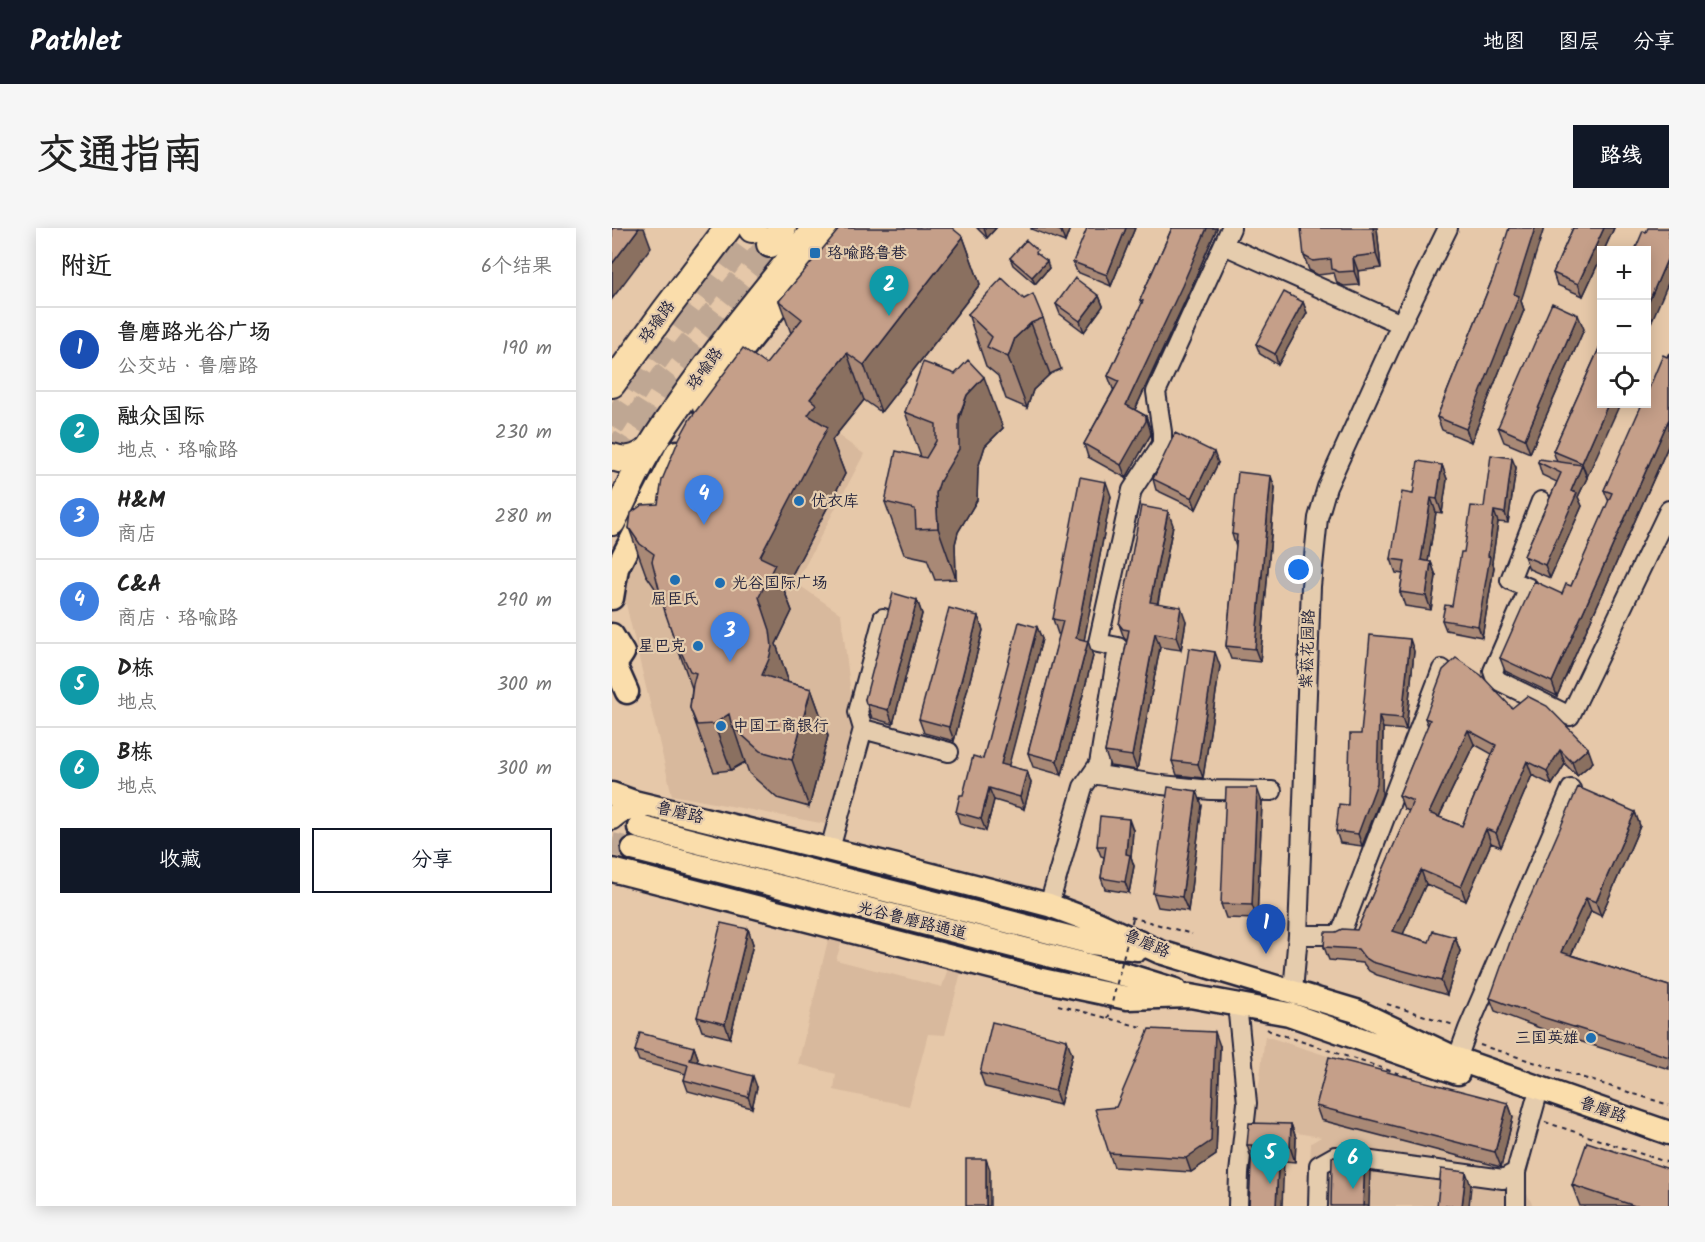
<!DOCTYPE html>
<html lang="zh">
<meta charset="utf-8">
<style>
body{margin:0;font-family:Kalam,"LXGW WenKai TC",sans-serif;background:#f6f6f6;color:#222}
.controls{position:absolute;right:18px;top:18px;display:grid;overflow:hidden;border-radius:0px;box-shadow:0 3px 15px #0003}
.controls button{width:54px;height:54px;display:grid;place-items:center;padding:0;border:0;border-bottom:2px solid #e0e0e0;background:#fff;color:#222;font:30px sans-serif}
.you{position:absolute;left:687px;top:342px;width:21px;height:21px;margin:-15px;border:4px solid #fff;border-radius:50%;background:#1a73e8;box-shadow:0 0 0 9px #1a73e833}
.badge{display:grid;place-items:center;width:39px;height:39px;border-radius:50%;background:#111827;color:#fff;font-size:20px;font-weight:700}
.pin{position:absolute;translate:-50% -50px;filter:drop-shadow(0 2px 3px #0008)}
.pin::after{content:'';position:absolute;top:32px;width:21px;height:18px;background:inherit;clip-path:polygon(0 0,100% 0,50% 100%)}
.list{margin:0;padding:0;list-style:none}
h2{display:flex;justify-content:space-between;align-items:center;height:78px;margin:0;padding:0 24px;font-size:26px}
h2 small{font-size:20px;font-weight:400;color:#767676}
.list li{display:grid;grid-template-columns:39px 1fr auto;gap:18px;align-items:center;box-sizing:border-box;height:84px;padding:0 24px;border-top:2px solid #e0e0e0}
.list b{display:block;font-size:22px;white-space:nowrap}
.list p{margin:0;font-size:20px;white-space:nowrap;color:#767676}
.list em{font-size:20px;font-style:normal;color:#767676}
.actions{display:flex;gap:12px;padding:18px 24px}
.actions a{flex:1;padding:14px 0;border:2px solid #111827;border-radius:0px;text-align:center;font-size:21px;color:#111827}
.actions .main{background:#111827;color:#fff}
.icon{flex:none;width:33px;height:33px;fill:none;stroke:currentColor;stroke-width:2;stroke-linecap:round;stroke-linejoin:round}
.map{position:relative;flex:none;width:1057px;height:978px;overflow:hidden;border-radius:0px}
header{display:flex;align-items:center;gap:36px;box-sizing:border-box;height:84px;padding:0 30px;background:#111827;color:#fff}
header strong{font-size:28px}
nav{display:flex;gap:33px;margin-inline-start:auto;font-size:21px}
.intro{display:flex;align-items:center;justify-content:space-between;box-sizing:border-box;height:144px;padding:0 36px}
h1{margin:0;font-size:42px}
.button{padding:15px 27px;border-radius:0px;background:#111827;color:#fff;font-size:21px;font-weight:700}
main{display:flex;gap:36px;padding:0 36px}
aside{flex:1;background:#fff;border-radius:0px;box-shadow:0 3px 15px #0003}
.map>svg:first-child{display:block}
</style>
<header>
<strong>Pathlet</strong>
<nav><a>地图</a><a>图层</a><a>分享</a></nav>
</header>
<div class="intro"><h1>交通指南</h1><a class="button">路线</a></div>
<main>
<aside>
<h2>附近<small>6个结果</small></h2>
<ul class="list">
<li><span class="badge" style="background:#1a4fb4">1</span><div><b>鲁磨路光谷广场</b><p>公交站 · 鲁磨路</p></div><em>190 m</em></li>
<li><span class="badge" style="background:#0f9aa8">2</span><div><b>融众国际</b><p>地点 · 珞喻路</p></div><em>230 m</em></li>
<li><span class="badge" style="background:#3f7fe0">3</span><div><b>H&amp;M</b><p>商店</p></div><em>280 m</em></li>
<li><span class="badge" style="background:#3f7fe0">4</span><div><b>C&amp;A</b><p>商店 · 珞喻路</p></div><em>290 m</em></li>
<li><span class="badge" style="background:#0f9aa8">5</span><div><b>D栋</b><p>地点</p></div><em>300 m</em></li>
<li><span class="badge" style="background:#0f9aa8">6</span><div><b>B栋</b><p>地点</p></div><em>300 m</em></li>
</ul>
<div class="actions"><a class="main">收藏</a><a>分享</a></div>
</aside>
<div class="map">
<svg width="1057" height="978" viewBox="0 0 1057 978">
<rect width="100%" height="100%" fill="#e6c8a9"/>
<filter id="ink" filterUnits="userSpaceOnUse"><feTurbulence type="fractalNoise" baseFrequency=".0167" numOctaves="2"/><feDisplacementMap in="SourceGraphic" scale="12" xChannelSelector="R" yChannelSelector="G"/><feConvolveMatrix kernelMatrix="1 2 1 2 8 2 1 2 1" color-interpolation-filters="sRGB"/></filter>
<g filter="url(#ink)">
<path fill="#d8b99d" d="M134,141L252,226L184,355L229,386L243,498L214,596L60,567L6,343Z
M217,708L230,713L224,732L330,759L336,740L349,744L333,807L316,806L297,878L222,862L224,846L186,836Z
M653,808L913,891L900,941L859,935L904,944L921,978H696L699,915L709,909L642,898Z"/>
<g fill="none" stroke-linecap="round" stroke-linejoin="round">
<path stroke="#bfa793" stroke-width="22" stroke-dasharray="22 11" stroke-linecap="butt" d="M0,616L21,621"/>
<path stroke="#bfa793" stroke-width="26" stroke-dasharray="26 13" stroke-linecap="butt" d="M0,198L38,139L140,1
M0,232L52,149L158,16"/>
<defs>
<path id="minor" d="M612,17L789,96
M929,273L898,352L917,360L881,443L883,449L887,453L958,488L1057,282
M251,501L246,484L271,390
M480,546L550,557L599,562L660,563
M218,621L251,501L337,524
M437,677L471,559L487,536L506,419L486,415L520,262L550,216V204L544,164L619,0
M686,707H728L830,441
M681,763L686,707L699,358L706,290L715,259L789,96L836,0
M625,776L635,875L627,945L626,978
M845,831L856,801L959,561
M706,978L707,937L723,928L891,951L904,944
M904,978V944L924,872"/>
<path id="major" d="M92,178L107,151L228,0
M0,370L5,340L65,224
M0,407L11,425L3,437L15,464
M0,566L22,574L285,638L437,677L485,695L548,724L744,783L845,831L1057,905
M0,590C10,580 21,579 35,578
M27,599L480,715L526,721
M21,621L518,748L563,762
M0,642L425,751L515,770L578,768L677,786L846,845"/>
<path id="highway" d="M140,1L141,0
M158,16L171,0
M0,156L53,83L116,0
M0,229C14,234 25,231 36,222
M0,294C13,270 23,243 38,220C87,143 146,71 204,0"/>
</defs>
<use href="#minor" stroke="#22223b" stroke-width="22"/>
<use href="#major" stroke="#22223b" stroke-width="27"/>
<use href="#highway" stroke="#22223b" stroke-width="30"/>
<path stroke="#22223b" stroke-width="2" stroke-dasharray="4.5 4.5" stroke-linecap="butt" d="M519,689L580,706
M775,776L842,797
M446,777L529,799
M655,801L658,803L806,852
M868,817L1057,877
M933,894L1057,935"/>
<use href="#minor" stroke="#e5ccad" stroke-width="18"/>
<use href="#major" stroke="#faddab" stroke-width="22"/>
<use href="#highway" stroke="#faddab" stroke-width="26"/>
<path stroke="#22223b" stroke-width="2" stroke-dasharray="4.5 4.5" stroke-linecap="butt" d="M496,791L521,690"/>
</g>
<path fill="#a98976" stroke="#22223b" stroke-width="1.5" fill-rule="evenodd" d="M365,0H384L375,10Z
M419,0H458L453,14L419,1Z
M523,0L499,58L465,44L461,34Z
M560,0H605L574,71L523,182L534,188L538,201L539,206L514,250L476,229L472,216L502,161H501L496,148L530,76L528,72Z
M761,0H765L769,40L746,43L747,57L732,58L725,55L722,45L706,47L697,42L692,28Z
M961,0H1002L992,22H990V27L971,68L945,57L941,45Z
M351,9L368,56L269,184L252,172L220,212L233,246L172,362L180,383L164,416L175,449V454L199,461L216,508L197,579L165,570L137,545L133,534L119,542L102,544L95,527L78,480L80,460L61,407L48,365L45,363L34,347L17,300L46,276L179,105L167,73Z
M427,27L437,40L423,56L401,37L398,30Z
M882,47L909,73L912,82L859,214L830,202L825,189Z
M487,68L491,78L472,104L448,86L444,76Z
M691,74L695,85L666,137L648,126L644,116Z
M356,86L431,90L449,141L438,146L421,162L415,180L394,171L386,148L374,138Z
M972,101L918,225L892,214L886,199Z
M990,114L975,249H974L975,250L966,269L970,278L938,350L917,341L912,328L945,254L930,247L926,234H945L941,223Z
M1057,125V216L945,468L893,443L888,430L950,366L959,358L997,274L992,262Z
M293,184L391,200L373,218L366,240L365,272L346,304L343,316L344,351L323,352L315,331L292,326L273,274L309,229Z
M606,235L584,281L544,262L541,251Z
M830,237L835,251L830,285L824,284L816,334H819L824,348L819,382L793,378L788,364L791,346L784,345L779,331L801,266Z
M904,240L896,295L886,294L880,334L882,339L870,409L834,402L830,392L840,378L872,279Z
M663,260L648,434L619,431L614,418L624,319L620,306Z
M499,268L472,412L481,428L450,547L421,539L416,525L448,406H446L441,391Z
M561,297L546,375L574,393L569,422L548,419L525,542L498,538L493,524L515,413L512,410L507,396Z
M305,372L310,386L281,496L260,490L253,471Z
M425,399L430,411L396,538L415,543L419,555L412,581L382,572L374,603L348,596L344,584L371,531Z
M371,402L342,513L312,505L307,491Z
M802,423L794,502L771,500L770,567L750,618L728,615L724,603L736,577L749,506Z
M608,438L591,550L565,547L560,533Z
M900,480L981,534L965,548L953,536L940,557L920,547L889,619L879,615L854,673L814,656L791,706L817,714L843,709L848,723L835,767L765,747L757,743L751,735L717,732L712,719L724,704L745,702L797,583L792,581L787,567L816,498L813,490ZM862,516L880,526L850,598L827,589Z
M650,574L645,691L614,690L609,676Z
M590,577L576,683L546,679L541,665Z
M1023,584L1028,598L989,688L979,683L959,727L1057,758V841L938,804L883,783L878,770Z
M521,602L519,629L522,638L517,665L493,661L489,650L492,629L489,628L485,618Z
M136,701L141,716L118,810L90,803L85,789Z
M608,818L604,927L579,944L502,939L497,925L504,879Z
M82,819L86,830L85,833L145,859L140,880L76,863L72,852L74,846L27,833L23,823Z
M460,826L448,877L373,859L368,845Z
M896,875L901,889L889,939L709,892L704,878Z
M679,896L684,910L683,934L639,930L635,917Z
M960,957L1057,978H968Z"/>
<path fill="#8a6f60" stroke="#22223b" stroke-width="1.5" d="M27,0H32L39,19L0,71V36Z
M372,0H384L375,10Z
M450,0H458L453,14L449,3Z
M514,0H523L499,58L495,47Z
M595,0H605L574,71L519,190L514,177Z
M761,0H765L769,40L764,26Z
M923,0H932L909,73L912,82L859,214L854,201Z
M992,0H1002L992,22H990V27L971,68L966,56Z
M351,9L368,56L269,184L252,137Z
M1057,27V53L1035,104V78Z
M741,29L746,43L747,57L742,43Z
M435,33L437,40L423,56L420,49Z
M487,68L491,78L472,104L468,93Z
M691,74L695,85L666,137L663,126Z
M966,87L972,101L918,225L913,211Z
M419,95L438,146L421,162L415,180L396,129L403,110Z
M235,125L252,172L220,212L233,246L172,362L180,383L164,416L175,449L177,466L150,447L147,369L148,329L198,171Z
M372,149L391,200L373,218L366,240L365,272L346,304L343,316L344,351L326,300L324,265L355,167Z
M996,176H1008L975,249L970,235Z
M534,188L538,201L539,206L514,250L509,237Z
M1057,191V216L945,468L940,454Z
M602,224L606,235L584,281L580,270Z
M900,230L904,240L896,295L893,285Z
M830,237L835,251L830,285L825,271Z
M970,237L975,250L966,269L970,278L938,350L933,337L959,263Z
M659,248L663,260L648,434L643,421Z
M494,254L499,268L470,424L464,410Z
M819,270L824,284L814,346L809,332Z
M556,283L561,297L543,388L538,374Z
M882,283L886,294L880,334L882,339L870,409L866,398Z
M819,334L824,348L819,382L814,368Z
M305,372L310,386L281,496L276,482Z
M569,379L574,393L569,422L564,409Z
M366,388L371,402L342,513L337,499Z
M425,399L430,411L394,548L389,536Z
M543,405L548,419L525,542L520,528Z
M798,411L802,423L794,502L790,490Z
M476,413L481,428L450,547L445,533Z
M603,424L608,438L591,550L586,536Z
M199,461L216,508L197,579L180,532Z
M117,486L133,534L119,542L102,496Z
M767,488L771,500L770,567L750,618L746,606Z
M856,502L862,516L822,599L817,585Z
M976,520L981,534L965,548L960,534Z
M948,522L953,536L940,557L935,543Z
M915,533L920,547L889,619L884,605Z
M415,543L419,555L412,581L408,569Z
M377,560L382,572L374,603L369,591Z
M645,560L650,574L645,691L640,677Z
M585,563L590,577L576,683L570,669Z
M1023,584L1028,598L989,688L984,674Z
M517,591L521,602L519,629L522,638L517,665L513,654L514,626Z
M874,601L879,615L854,673L849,659Z
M809,642L814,656L786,717L781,703Z
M974,670L979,683L954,738L949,724Z
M136,701L141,716L118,810L113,796Z
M843,709L848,723L835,767L829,753Z
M603,804L608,818L604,927L579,944L574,930Z
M455,812L460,826L448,877L443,863Z
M82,819L86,830L82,842L78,832Z
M141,848L145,859L140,880L136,869Z
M896,875L901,889L889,939L883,924Z
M679,896L684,910L683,934L678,919Z
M667,919L672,933L670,978H664Z
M753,930L758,944L757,978H751Z
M374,931L378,942V978H374Z
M854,944L859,958L857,978H850Z"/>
<path fill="#c59f89" stroke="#22223b" stroke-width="1.5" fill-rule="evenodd" d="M0,0H27L0,36Z
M228,0H340L351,9L252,137L235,125L198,171L204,176L196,187L216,199L148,329L163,336L147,369L158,402L160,419L157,431L150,447L199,461L180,532L148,523L120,498L117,486L102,496L85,497L78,480L81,456L84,445L78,443L61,407L53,384L40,333L42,326L28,316L17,300L19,285L30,277L46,276L50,252L67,211L78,191L131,120L154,136L190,91L167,73Z
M441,0H450L449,3Z
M475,0H514L495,47L461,34Z
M560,0H595L570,58L514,177L534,188V193L509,237L472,216L507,153L496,148L531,73L528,72Z
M689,0H761L764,26L741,29L742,43L727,44L720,41L719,31L701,33L692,28Z
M897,0H923L902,66L907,68L854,201L825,189L882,47Z
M961,0H992L966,56L941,45Z
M1036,0H1057V27L1035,78V22H1023L1031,3L1034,4Z
M414,12L425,22L424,25L435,33L420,49L398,30Z
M390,50L412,71L421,66L431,90L419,95L403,110L396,129L375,119L380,109L356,86Z
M463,50L487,68L468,93L444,76Z
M672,64L691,74L663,126L644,116Z
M940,75L966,87L913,211L886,199Z
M990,114V176H996L970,235L941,223Z
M1057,125V191L940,454L888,430L922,353L950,366L954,356L959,358L1000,265L992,262L1030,176H1035V165L1051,127L1055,129Z
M356,132L372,149L355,167L347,188V221L328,253L324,265L326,300L304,301L303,281L273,274L284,223L314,230L324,213V196L293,184L311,134L343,146Z
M563,205L602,224L580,270L541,251Z
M879,227L900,230L893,285L882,283L876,328L878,329L866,398L830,392L833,377L840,378L849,324H852L859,278L872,279Z
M927,231L970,237L959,263L965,265L933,337L912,328L949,245L926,234Z
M806,233L830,237L825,271L819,270L809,332L819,334L814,368L788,364L793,333L779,331L790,264L801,266Z
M626,244L659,248L643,421L614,418L625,307L620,306Z
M468,249L494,254L464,410L476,413L445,533L416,525L451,393L441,391Z
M529,278L556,283L538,374L569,379L564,409L543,405L520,528L493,524L517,402L511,401L507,396Z
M281,365L305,372L276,482L254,476L253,471Z
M337,380L366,388L337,499L307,491Z
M407,394L425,399L389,536L415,543L408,569L377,560L369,591L344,584L348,567H351L361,528L371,531Z
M758,407L798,411L790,490L767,488L765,555L746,606L724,603L727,576L736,577L738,506H749Z
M577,420L603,424L586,536L560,533Z
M844,430L869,447L900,480L915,468L935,478L976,520L960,534L948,522L935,543L915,533L884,605L874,601L849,659L809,642L781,703L817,714L821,703L843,709L829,753L760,734L752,729L746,721L712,719L713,704H724L730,701L745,702L801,573L787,567L818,492L813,490L831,442ZM856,502L884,517L850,598L817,585Z
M556,559L585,563L570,669L541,665Z
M966,559L1023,584L984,674L974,670L949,724L1057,758V829L933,790L878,770L904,697L919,667Z
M614,560H645L640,677L609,676Z
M488,588L517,591L514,626L518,627L513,654L489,650L494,618H485Z
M109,695L136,701L113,796L85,789Z
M380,794L455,812L443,863L368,845Z
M537,801L603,804L599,913L574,930L497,925L483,881L504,879Z
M28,805L82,819L78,832L141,848L136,869L72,852L76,837L23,823Z
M717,829L896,875L883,924L704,878Z
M637,895L679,896L678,919H667L664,978H637L640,917H635Z
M975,914L1057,941V978H1023L960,957Z
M720,929L753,930L751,978H719Z
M354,931H374V978H354Z
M829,941L854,944L850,978H825Z"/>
</g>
<g fill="#1f6fb2" stroke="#e5ccad" stroke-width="2">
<rect x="197" y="19" width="12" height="12" rx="3"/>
<circle cx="187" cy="273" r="6"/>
<circle cx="63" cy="352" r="6"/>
<circle cx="108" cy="355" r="6"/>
<circle cx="86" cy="418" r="6"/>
<circle cx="109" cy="498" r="6"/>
<circle cx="979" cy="810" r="6"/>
</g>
<g text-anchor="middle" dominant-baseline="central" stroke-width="4.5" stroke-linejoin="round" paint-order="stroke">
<g font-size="16" fill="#22223b" stroke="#e5ccad" text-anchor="start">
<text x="215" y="25">珞喻路鲁巷</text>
<text x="199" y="273">优衣库</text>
<text x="120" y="355">光谷国际广场</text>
<text x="63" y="371" text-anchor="middle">屈臣氏</text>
<text x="74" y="418" text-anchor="end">星巴克</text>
<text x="121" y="498">中国工商银行</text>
<text x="967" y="810" text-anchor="end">三国英雄</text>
</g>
<g font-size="16" fill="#22223b" stroke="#e5ccad">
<text transform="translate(45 94) rotate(-53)">珞瑜路</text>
<text transform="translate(93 141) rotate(-53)">珞喻路</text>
<text transform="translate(696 421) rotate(-88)">紫菘花园路</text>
<text transform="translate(68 585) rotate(13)">鲁磨路</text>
<text transform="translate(300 693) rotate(14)">光谷鲁磨路通道</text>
<text transform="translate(535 716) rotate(23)">鲁磨路</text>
<text transform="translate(991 882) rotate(19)">鲁磨路</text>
</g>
</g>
</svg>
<div class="controls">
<button>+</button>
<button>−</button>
<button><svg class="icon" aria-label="locate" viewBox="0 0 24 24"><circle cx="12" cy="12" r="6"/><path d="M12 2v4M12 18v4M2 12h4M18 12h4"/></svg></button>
</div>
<div class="you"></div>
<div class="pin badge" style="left:654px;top:726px;background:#1a4fb4">1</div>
<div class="pin badge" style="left:277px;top:88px;background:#0f9aa8">2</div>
<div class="pin badge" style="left:118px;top:434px;background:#3f7fe0">3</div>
<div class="pin badge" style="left:92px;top:297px;background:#3f7fe0">4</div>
<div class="pin badge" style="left:658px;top:956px;background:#0f9aa8">5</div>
<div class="pin badge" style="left:741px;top:961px;background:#0f9aa8">6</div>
</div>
</main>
